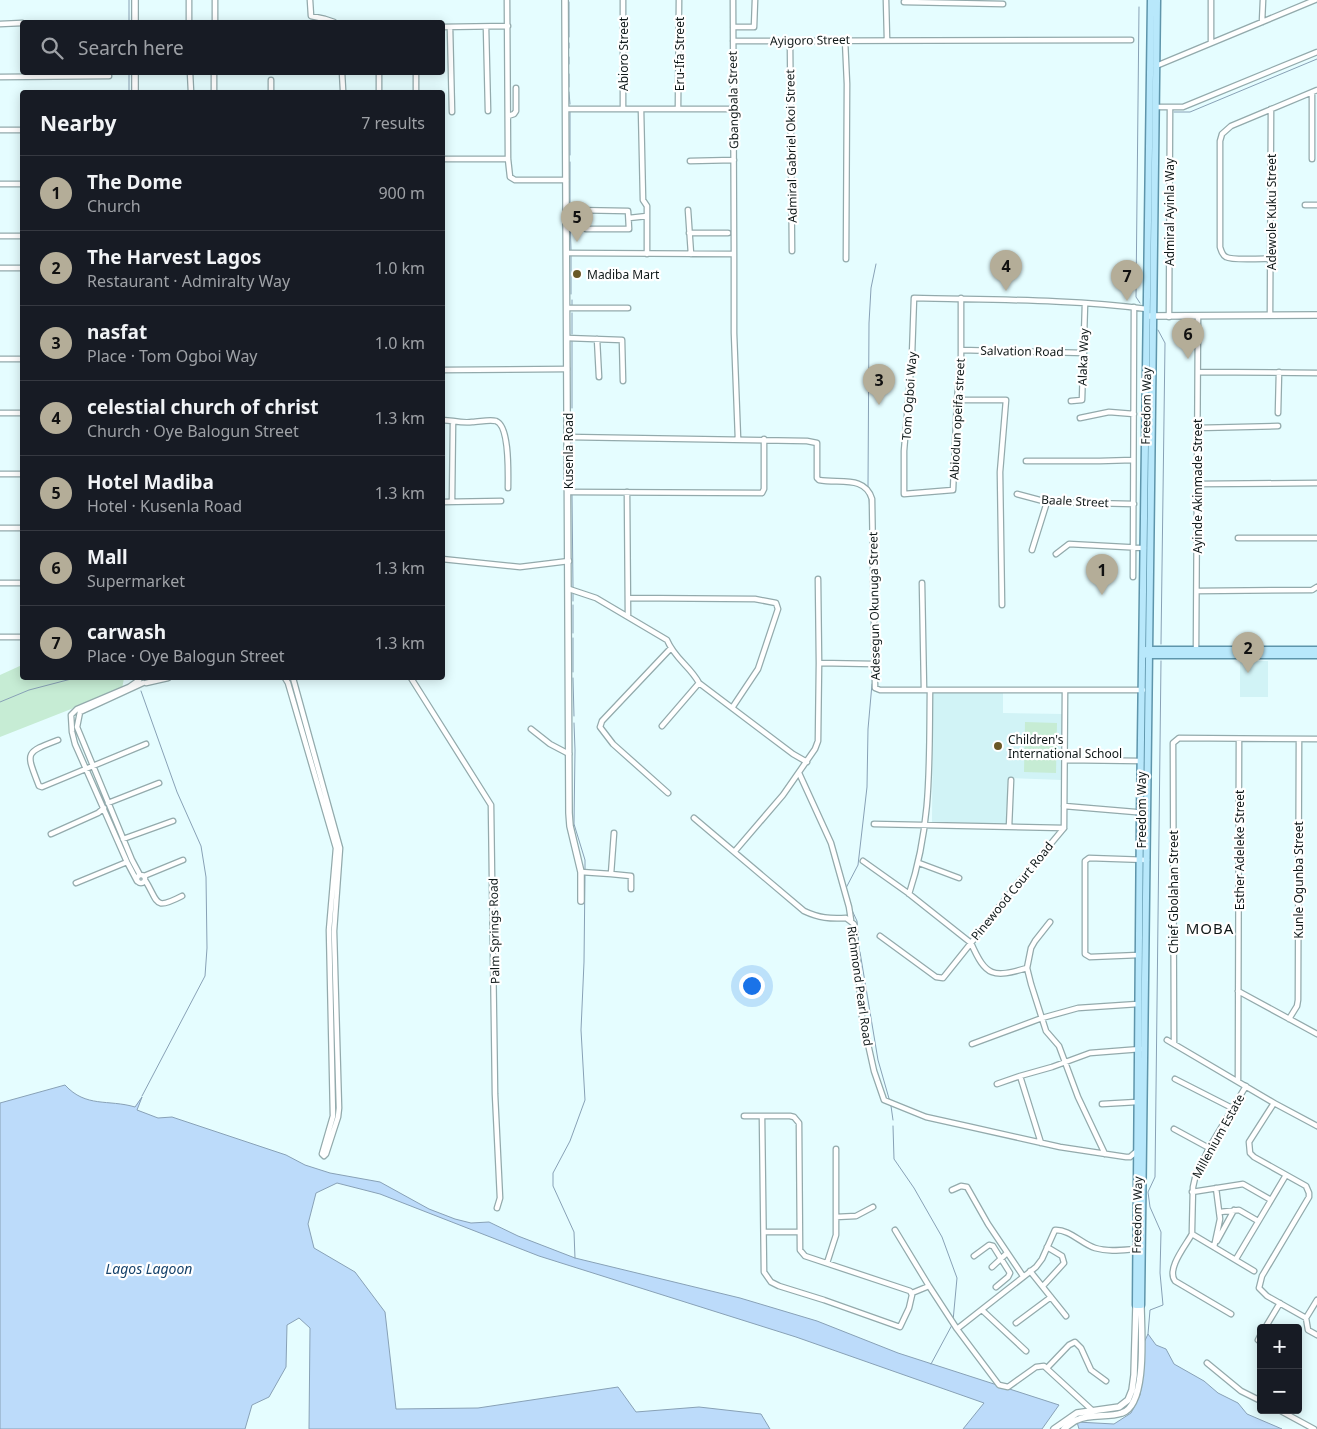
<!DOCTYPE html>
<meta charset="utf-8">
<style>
body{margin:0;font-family:"Noto Sans",sans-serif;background:#242831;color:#f1f3f6}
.controls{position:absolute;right:15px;bottom:15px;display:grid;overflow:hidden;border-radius:5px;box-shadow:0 2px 12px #0003}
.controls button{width:45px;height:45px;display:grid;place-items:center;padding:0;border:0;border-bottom:1px solid #363941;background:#171b24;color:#f1f3f6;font:25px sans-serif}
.you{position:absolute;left:751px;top:985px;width:18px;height:18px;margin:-12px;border:4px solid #fff;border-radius:50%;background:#1a73e8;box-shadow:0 0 0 8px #1a73e833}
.badge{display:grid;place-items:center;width:32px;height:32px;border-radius:50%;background:#b4ad98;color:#111;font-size:16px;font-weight:700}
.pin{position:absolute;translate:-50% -41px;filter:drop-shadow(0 1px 2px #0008)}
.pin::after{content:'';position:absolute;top:26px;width:18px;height:15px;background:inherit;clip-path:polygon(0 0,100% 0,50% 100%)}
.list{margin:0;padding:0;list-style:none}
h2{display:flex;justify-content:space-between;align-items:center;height:65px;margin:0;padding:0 20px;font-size:21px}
h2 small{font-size:16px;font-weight:400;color:#9ea1a6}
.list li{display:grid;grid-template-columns:32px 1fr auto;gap:15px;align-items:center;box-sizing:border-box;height:75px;padding:0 20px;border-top:1px solid #363941}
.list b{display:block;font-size:19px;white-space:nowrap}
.list p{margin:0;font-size:16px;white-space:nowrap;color:#9ea1a6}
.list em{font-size:16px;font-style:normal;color:#9ea1a6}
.icon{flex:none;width:28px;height:28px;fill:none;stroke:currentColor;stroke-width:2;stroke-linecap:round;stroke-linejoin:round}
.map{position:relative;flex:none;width:1317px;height:1429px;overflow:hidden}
.search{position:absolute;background:#171b24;box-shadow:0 2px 12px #0003;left:20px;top:20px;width:425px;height:55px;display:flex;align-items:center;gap:12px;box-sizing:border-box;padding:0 18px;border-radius:5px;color:#9ea1a6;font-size:19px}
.panel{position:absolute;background:#171b24;box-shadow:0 2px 12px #0003;left:20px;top:90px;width:425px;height:590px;border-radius:5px}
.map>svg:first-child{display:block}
</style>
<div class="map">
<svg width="1317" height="1429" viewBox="0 0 1317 1429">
<rect width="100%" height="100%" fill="#e5fdff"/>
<path fill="#d1f3f6" d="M1240,661H1268V697H1240Z
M933,693H1003V713L1064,714L1062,780L1008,778L1006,824L932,823Z"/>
<path fill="#c6ecd4" d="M22,665V678H124L122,689L0,737V675Z
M1025,722L1057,723L1056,773L1024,772Z"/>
<path fill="#bcdbfa" stroke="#88a1b6" d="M65,1085C86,1108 108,1099 135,1107L142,1097L137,1110L158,1118L172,1117L286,1155L305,1165L330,1173L380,1182L429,1209L455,1219L471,1223L489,1222L518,1236L575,1258L740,1298L817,1321L898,1353L1059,1405L1042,1429H963L984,1403L796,1337L539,1256L380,1194L337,1183L316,1193L308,1224L314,1248L355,1272L385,1312L396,1409L478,1408L618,1387L636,1412L699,1407L761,1414L770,1429H309L310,1328L299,1318L287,1325L286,1367L269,1397L252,1405L245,1429H0V1103Z
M1148,1334L1156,1345L1166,1349L1174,1364L1204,1381L1218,1393L1238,1403L1247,1414L1282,1429H1079L1077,1422L1114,1424L1131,1413L1140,1395L1143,1374L1142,1347Z"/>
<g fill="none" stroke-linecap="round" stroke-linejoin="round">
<path stroke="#88a1b6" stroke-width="1" d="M129,0V22
M1139,7L1136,297L1140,303
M569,37V2
M569,48V43
M569,57V64
M129,72V92
M569,74V87
M569,92L570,104
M570,112V155
M1174,112H1190L1317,59
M570,162V209
M570,213L571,251
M571,256V294
M572,300V307
M572,313V334
M1158,330L1165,343L1161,644
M572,340V408
M572,415V434
M572,440V489
M868,487L869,323L871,288L876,264
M572,495L573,587
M869,497L870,513
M573,594V601
M573,605V633
M573,638V672
M872,644L873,675
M573,678L574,716
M141,691L177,792L201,846L206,877L207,948L205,976L142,1096
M0,702L29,690L75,678
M574,723L575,750L574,824L585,860V870
M846,888L858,865L867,787L868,729L872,684
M851,908L857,921L859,946
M860,952L878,1060L890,1102
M891,1106L893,1120
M893,1126L894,1159L914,1188L942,1237L957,1278L953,1321
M575,1258L574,1232L553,1186V1173L570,1141L585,1100L581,1030L584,962L585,874
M1148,1334L1150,1310L1163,1305L1160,1273L1161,1232L1150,1207L1148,1192L1155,1177L1161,661
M931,1364L952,1325"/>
<defs>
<path id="street" d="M189,0V22
M310,0L311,16L325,19L334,22
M507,0L508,159L510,177L515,180H566
M623,0V109
M886,0L887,39
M904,2L1003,4
M215,22V0
M1262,22L1263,0
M0,24L22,23
M442,27L508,26
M450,27L452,112
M486,27L488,111
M733,27H754L755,0
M845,40L847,84L846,259
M733,41L1131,40
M790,41L792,251
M1211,43V0
M1156,66L1315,0
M190,72L191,92
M342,72L343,90
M379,72V92
M416,72V92
M0,77L109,76
M214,92V72
M271,92V80
M1312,93V159
M1156,107H1183L1317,52
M566,109H733
M641,109L643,200L647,206V254
M678,109L679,0
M508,116L514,114L516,111V88
M0,130H22
M442,159H508
M690,161L734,160
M0,184H22
M1305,205H1317
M566,209L573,210L628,211L629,229H586
M688,210L691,254
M629,218L647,216
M689,233H728
M0,236H22
M567,253L734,254L733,0
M734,254V333L738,439
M1271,259C1261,258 1233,261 1226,257C1222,255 1221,250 1220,247V141L1222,134L1231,126L1317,90
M0,268H22
M961,298V356L957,400L953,490L904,494V451L912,355L914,298C991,300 1071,299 1147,309
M567,308H628
M1270,315L1271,109
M1169,317L1170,108
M567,338L622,340L623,381
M597,339L599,377
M961,350L1084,353
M0,359H22
M442,370L567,369
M1198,372L1317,373
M957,400H1006L1000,472L1002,605
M1071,401L1082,400L1085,304
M0,413H22
M1278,413L1279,372
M1080,418L1109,412L1134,414
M442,420L453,421L452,502
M453,421C459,422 466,423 472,422C479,422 489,419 496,421C510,426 508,475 508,488
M1197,428L1278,426
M568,437L807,441L817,443V478L819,480C839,484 865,475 872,499L875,684V688L880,690H1143
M1026,461H1100L1133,460
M0,474H22
M1197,484L1317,483
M568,492L762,493L764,489V439
M627,492L628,616
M1017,494L1047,502L1134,504
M442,502L501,501
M0,528H22
M1238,538H1317
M1032,550L1047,502
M1056,554L1069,544L1144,548
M442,559L520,567L569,561
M1133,577L1134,307
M0,583H22
M922,583L924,690
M569,589L596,598L667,640C675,659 690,666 699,683L793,754L807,762
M1197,591L1312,590L1317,587
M628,598L755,599L776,603L778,609L758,669L732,708
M0,637H22
M1196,653L1198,317
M819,663L874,664
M285,678L288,683L336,848L329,930L333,1116L322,1154L324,1156L326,1154L338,1117L339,1108L334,931L340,848L293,678
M411,678L491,805L495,1094L500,1198L497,1208
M146,683L168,678
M662,726L699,683
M531,729L550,744L569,754
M58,740C24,753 26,752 39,786L42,787L146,744
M1065,760L1141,761
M799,773L831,843L849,907L851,920
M668,793L613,744L600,727L602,721L671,648
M108,803L159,783
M1064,806L1147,813
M694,818L804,911C819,918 830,919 846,918L854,924L862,1017L874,1071L884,1100L926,1117L971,1127L1060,1147L1126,1157H1130L1137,1151
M874,824L1064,828
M1009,827L1011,780
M1064,828L1065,690
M51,834L98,813L104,808
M123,839L173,821
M735,851L783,795L815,749L818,741L819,663L818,579
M863,861L908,893L971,943L1017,884L1064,828
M919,863L959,878
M581,872L611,874L614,833
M611,874L631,876V889
M137 879a4 4 0 1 1 8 0a4 4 0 1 1-8 0Z
M140,875L132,860L77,727L80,712L143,683
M144,876L183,860
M145,880C159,902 153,911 182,896
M137,881L127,862L75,744L72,732L71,715L77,709L129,687L139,680
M76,883L127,862
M909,894C932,825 929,762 930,691
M1050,922L1035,941L1031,948L1027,968L1031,984L1046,1031L1059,1046L1078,1097L1105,1154
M880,936L936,977L943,978L971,943C986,977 993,978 1027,968
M1139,955L1090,957L1085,954V861L1089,858L1147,860
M1238,991L1317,1034
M1289,1019L1297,1006L1298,1000L1299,739
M1167,1040L1274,1103L1317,1126
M972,1044L1042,1018L1078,1008L1138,1004
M1174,1044L1173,743L1179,738L1317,739
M1175,1079L1232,1108
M1238,1081L1239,739
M997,1084L1020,1076
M1246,1086L1209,1148L1195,1178L1193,1187L1192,1230V1234L1254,1271
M1274,1103L1249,1142L1250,1153L1254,1157L1306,1186L1309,1193V1197L1262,1276L1259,1288L1267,1296L1306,1318L1308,1330L1317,1335
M1102,1104L1137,1102
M744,1116H790L794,1117L799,1123L800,1250L805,1256L910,1291L912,1295L909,1308L900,1327L824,1300L779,1286L771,1282L764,1272L762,1116
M1174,1129L1209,1148
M1041,1143L1020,1076L1052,1067L1090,1053L1141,1049
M952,1190L961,1186L967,1187L988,1224L1023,1276
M1192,1192L1243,1184L1271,1200
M1220,1212L1239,1210L1258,1221
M836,1217L856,1216L873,1207
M895,1230L929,1286
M764,1232H799
M1192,1234C1186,1245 1166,1269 1175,1281L1231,1314
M1217,1241L1234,1210
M1214,1247L1220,1219L1216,1188
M974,1256L989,1245L993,1246L1010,1273L1008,1277L996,1287
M1236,1259L1286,1175
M827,1263L836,1235V1149
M992,1267L1007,1253
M1030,1271L1066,1316
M1043,1286L1064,1263L1062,1256L1047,1247
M912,1293L929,1286L957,1329L1036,1267L1042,1259L1055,1230C1069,1229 1082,1244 1095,1248C1108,1252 1122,1250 1135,1249
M982,1310L1026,1351
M1306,1318L1317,1300
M1016,1323L1051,1297
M1265,1328L1280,1303
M957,1329L999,1385L1008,1387L1036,1367L1044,1366L1093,1411
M1258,1340L1261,1334
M1207,1363L1241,1391L1261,1401
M1047,1368L1069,1345L1075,1342L1081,1348L1091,1370L1106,1381
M1279,1410L1314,1429"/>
<path id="secondary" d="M135,0V22
M565,0L569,813L570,826L581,872V901
M135,72V92
M1149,316L1317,315
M1054,1429L1077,1413L1119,1407L1128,1400L1132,1390L1134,1375L1136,1305
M1064,1429C1068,1426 1072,1422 1077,1420C1090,1413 1108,1418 1122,1413C1148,1405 1141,1328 1141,1305"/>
<path id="primary" d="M1151,0L1140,813L1136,1305H1141L1157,0
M1146,650H1317
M1147,655H1317"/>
</defs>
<use href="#street" stroke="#93aaac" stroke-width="7"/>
<use href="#secondary" stroke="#93aaac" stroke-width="8"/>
<use href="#primary" stroke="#5e95ab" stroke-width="9"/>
<use href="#street" stroke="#fff" stroke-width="4.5"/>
<use href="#secondary" stroke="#fff" stroke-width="5.5"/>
<use href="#primary" stroke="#b8e8fb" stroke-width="6"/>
</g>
<g fill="#6a5826" stroke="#fff" stroke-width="2">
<circle cx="577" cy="274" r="5"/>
<circle cx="998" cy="746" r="5"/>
</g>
<g text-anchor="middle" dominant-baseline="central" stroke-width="4.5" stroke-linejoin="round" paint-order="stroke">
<g font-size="12" fill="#101919" stroke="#fff">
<text transform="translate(810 40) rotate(-1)">Ayigoro Street</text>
<text transform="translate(623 54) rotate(-90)">Abioro Street</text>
<text transform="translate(679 54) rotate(-90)">Eru-Ifa Street</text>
<text transform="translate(733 100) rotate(-91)">Gbangbala Street</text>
<text transform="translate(791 146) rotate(-91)">Admiral Gabriel Okoi Street</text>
<text transform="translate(1169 212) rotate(-90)">Admiral Ayinla Way</text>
<text transform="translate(1271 212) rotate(-90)">Adewole Kuku Street</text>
<text transform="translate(1022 351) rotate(1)">Salvation Road</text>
<text transform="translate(1083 357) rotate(-88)">Alaka Way</text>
<text transform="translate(909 396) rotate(-86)">Tom Ogboi Way</text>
<text transform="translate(1146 406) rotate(-89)">Freedom Way</text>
<text transform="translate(957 419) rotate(-87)">Abiodun opeifa street</text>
<text transform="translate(568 451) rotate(-90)">Kusenla Road</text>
<text transform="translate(1197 486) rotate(-90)">Ayinde Akinmade Street</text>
<text transform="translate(1075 501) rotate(3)">Baale Street</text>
<text transform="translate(874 606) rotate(-91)">Adesegun Okunuga Street</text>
<text transform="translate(1141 810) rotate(-90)">Freedom Way</text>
<text transform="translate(1239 850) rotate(-90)">Esther Adeleke Street</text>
<text transform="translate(1298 880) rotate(-90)">Kunle Ogunba Street</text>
<text transform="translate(1012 891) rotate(-51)">Pinewood Court Road</text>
<text transform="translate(1173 892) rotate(-90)">Chief Gbolahan Street</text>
<text transform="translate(494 931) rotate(-91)">Palm Springs Road</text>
<text transform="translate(860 986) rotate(82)">Richmond Pearl Road</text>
<text transform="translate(1218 1136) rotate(-61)">Millenium Estate</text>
<text transform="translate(1137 1215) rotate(-89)">Freedom Way</text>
</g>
<g font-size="12" fill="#101919" stroke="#fff" text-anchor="start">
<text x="587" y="274">Madiba Mart</text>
<text x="1008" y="739">Children's<tspan x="1008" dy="14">International School</tspan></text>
</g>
<g font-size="14" font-style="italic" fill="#16436c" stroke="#fff">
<text x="149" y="1268">Lagos Lagoon</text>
</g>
<g font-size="15" letter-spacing="1" fill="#101919" stroke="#fff">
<text x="1210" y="928">MOBA</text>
</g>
</g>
</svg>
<div class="controls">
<button>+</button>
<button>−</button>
</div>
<div class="you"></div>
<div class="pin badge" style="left:1102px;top:595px">1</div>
<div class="pin badge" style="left:1248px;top:673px">2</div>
<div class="pin badge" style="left:879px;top:405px">3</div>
<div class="pin badge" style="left:1006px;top:291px">4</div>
<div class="pin badge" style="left:577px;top:242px">5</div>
<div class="pin badge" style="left:1188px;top:359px">6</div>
<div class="pin badge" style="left:1127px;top:301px">7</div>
<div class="search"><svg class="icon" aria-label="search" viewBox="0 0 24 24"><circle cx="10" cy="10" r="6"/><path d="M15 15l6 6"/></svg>Search here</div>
<section class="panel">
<h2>Nearby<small>7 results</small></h2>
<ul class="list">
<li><span class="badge">1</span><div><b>The Dome</b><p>Church</p></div><em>900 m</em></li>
<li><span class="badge">2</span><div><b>The Harvest Lagos</b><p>Restaurant · Admiralty Way</p></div><em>1.0 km</em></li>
<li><span class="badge">3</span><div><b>nasfat</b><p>Place · Tom Ogboi Way</p></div><em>1.0 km</em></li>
<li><span class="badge">4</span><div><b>celestial church of christ</b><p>Church · Oye Balogun Street</p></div><em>1.3 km</em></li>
<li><span class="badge">5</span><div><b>Hotel Madiba</b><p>Hotel · Kusenla Road</p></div><em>1.3 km</em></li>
<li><span class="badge">6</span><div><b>Mall</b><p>Supermarket</p></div><em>1.3 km</em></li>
<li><span class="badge">7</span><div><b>carwash</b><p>Place · Oye Balogun Street</p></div><em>1.3 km</em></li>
</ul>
</section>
</div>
